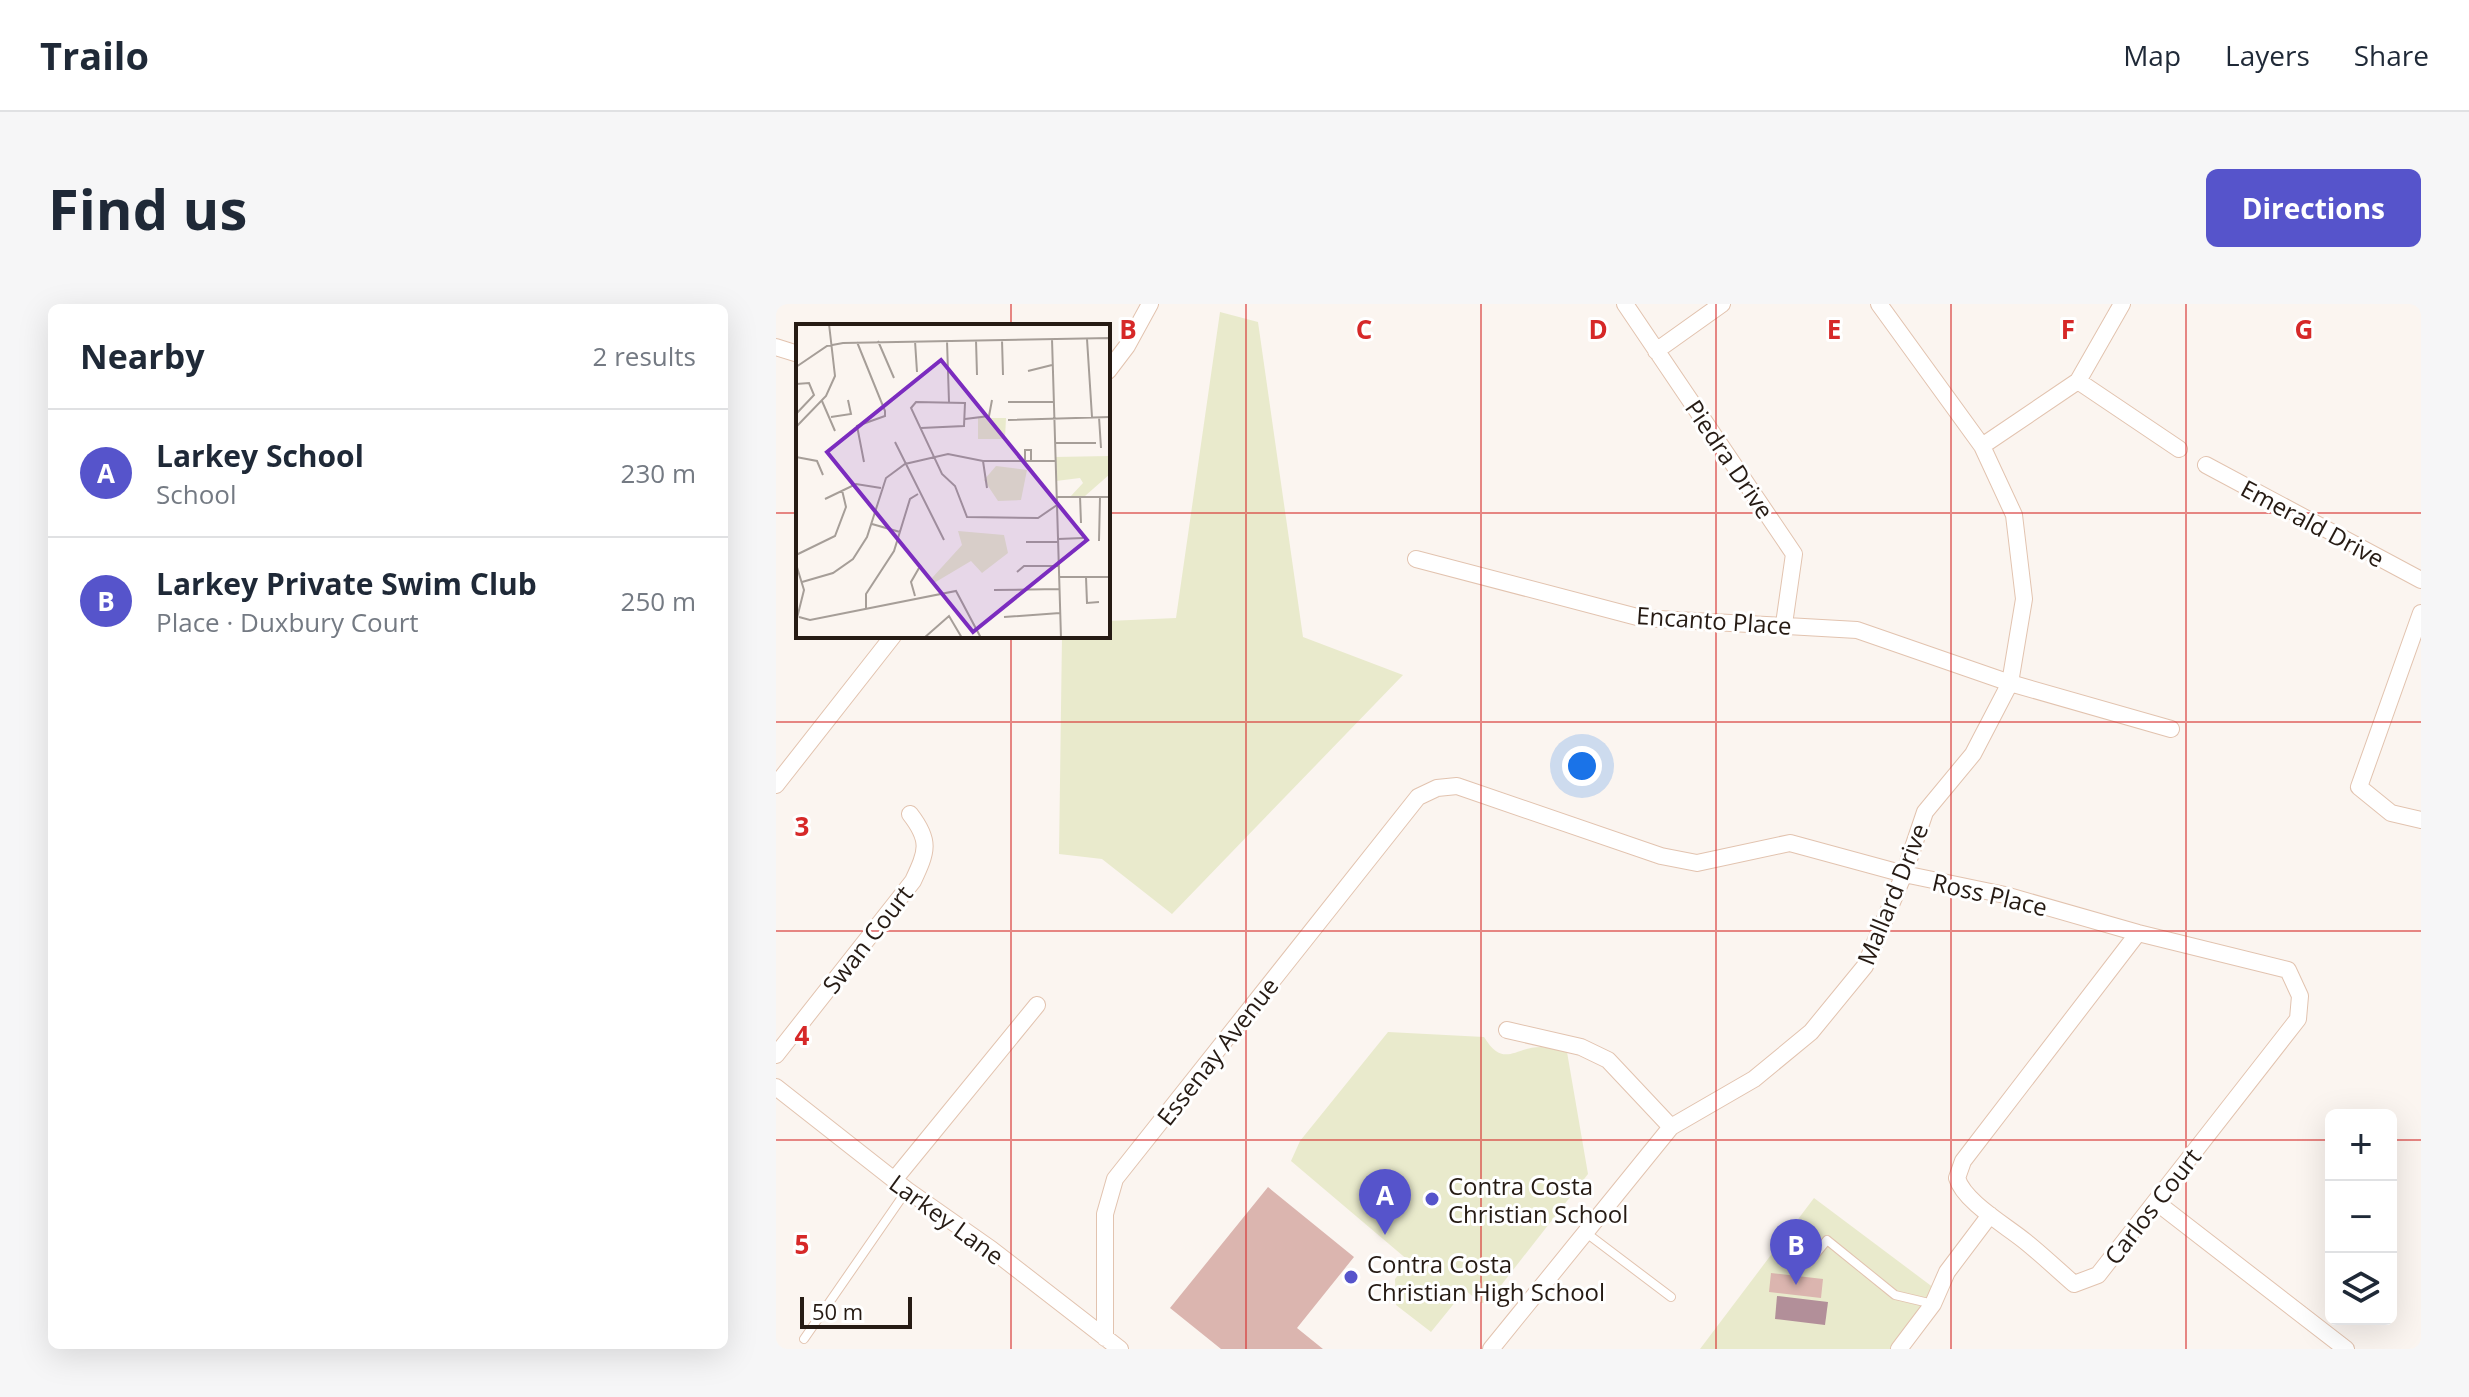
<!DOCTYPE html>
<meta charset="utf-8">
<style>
body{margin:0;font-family:"Open Sans",sans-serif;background:#f6f6f7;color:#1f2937}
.controls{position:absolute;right:24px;bottom:24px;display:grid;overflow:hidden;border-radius:12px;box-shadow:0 8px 32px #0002}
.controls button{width:72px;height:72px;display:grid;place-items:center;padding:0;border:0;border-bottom:2px solid #e0e1e3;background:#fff;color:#1f2937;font:40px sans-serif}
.scale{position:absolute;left:24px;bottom:20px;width:112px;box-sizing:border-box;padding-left:8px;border:4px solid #261b14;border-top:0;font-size:22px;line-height:28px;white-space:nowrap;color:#261b14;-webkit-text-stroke:6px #fff;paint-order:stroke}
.you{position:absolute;left:806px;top:462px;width:28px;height:28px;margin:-20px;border:6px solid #fff;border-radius:50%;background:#1a73e8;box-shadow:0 0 0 12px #1a73e833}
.badge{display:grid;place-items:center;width:52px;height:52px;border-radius:50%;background:#5654cb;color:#fff;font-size:26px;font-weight:700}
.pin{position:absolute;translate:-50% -66px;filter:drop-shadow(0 2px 4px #0008)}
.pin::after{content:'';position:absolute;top:42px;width:28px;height:24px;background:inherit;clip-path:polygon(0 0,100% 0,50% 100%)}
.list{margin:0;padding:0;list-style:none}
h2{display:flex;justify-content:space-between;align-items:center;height:104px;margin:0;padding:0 32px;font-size:34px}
h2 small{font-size:26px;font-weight:400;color:#747a83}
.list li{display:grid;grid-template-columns:52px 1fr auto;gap:24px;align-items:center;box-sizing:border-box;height:128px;padding:0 32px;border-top:2px solid #e0e1e3}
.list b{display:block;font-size:30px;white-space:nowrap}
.list p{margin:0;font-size:26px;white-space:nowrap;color:#747a83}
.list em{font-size:26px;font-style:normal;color:#747a83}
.icon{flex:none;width:44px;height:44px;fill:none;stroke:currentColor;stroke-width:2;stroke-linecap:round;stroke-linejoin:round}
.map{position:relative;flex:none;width:1645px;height:1045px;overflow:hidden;border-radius:12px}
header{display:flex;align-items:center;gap:48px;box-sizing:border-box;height:112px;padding:0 40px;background:#fff;border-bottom:2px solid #e0e1e3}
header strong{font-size:38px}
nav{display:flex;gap:44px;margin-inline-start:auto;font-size:28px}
.intro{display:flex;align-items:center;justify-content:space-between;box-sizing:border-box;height:192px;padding:0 48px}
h1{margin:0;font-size:56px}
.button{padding:20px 36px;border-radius:12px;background:#5654cb;color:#fff;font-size:28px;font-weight:700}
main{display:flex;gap:48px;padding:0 48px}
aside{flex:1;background:#fff;border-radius:12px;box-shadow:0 8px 32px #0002}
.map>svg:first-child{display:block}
</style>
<header>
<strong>Trailo</strong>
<nav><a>Map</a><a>Layers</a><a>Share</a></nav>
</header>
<div class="intro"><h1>Find us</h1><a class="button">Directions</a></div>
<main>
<aside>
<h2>Nearby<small>2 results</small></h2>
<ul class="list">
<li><span class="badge">A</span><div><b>Larkey School</b><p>School</p></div><em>230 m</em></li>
<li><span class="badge">B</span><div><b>Larkey Private Swim Club</b><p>Place · Duxbury Court</p></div><em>250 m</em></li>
</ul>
</aside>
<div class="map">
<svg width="1645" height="1045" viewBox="0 0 1645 1045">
<rect width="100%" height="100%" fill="#fbf5f0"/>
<path fill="#e9eacc" d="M444,8L482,18L527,333L627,371L396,610L326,555L283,550L286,332H332V317L400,314Z
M612,728L708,733C728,765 738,743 765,743C773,743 782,746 791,748L812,870L712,998L705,999L689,986L655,1028L620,1001L619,975L633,957L515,857L524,837Z
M1038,894L1162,987L1123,1045H924Z"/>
<path fill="#b28f99" d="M1001,992L1052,998L1049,1021L999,1015Z"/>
<path fill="#dbb5af" d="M492,883L578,953L521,1024L547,1045H445L394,1004Z
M995,969L1047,975L1045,994L993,988Z"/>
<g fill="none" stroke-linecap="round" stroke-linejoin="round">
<defs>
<path id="service" d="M809,928L895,993
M1034,957L1051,936L1119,991L1157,1000
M28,1035L131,886"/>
<path id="minor" d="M849,0L1018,250L1008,320
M0,43L22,50
M880,47L946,0
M332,67L351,42L374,0
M1302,77L1403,145
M1206,142L1302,77L1346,0
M1430,161L1645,276
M640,255L865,314L1081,326L1234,379L1395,425
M1645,309L1583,483L1615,509L1645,516
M0,481L117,332
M731,726L805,743L832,756L895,823
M0,751L137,577C151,547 155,537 134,510
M0,783L131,886L215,945L344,1045
M118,876L261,701
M1380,898L1570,1045
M329,1034V910L339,875L642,493L661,484L681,482L885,552L921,559L1014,539L1128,570L1229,591L1362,629L1512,666L1524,692L1522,715L1322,971L1298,980C1282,966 1266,951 1250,938C1231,922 1188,898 1181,874L1187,857L1362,629
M715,1045L895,823L978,775L1035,728L1089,662L1128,570L1149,508L1197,450L1234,379L1248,295L1238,211L1206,142L1103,0
M1123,1045L1157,1000L1171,968L1214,911"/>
</defs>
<use href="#service" stroke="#e2c3af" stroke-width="10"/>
<use href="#minor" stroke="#e2c3af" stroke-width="18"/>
<use href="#service" stroke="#fff" stroke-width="8"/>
<use href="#minor" stroke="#fff" stroke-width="16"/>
</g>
<path fill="none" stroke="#d62828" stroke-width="2" stroke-opacity="0.55" d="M235,0V22M470,0V1045M705,0V1045M940,0V1045M1175,0V1045M1410,0V1045M0,209H22M332,209H1645M235,332V1045M0,418H1645M0,627H1645M0,836H1555M1615,836H1645"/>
<g fill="#5654cb" stroke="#fff" stroke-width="3">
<circle cx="656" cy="895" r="8"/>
<circle cx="575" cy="973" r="8"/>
</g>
<g text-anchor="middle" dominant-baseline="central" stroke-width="6" stroke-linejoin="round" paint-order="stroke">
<g font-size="24" fill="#261b14" stroke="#fff">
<text transform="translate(954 155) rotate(56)">Piedra Drive</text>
<text transform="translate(1537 219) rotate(28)">Emerald Drive</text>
<text transform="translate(938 316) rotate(4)">Encanto Place</text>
<text transform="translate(1116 590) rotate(-68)">Mallard Drive</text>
<text transform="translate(1214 590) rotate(13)">Ross Place</text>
<text transform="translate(91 635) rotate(-52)">Swan Court</text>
<text transform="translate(441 747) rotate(-52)">Essenay Avenue</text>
<text transform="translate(1376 902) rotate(-52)">Carlos Court</text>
<text transform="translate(171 915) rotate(36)">Larkey Lane</text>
</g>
<g font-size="24" fill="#261b14" stroke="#fff" text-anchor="start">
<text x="672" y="881">Contra Costa<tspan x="672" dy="28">Christian School</tspan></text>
<text x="591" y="959">Contra Costa<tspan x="591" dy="28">Christian High School</tspan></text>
</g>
</g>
<g transform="translate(20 20)">
<rect width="314" height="314" fill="#fbf5f0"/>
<path d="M182,94H210L209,115H182ZM314,123V150L289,172L274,173L287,159L284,154L260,157L259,133L313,132ZM200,142L231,146L225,176L202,177L188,156ZM162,207L208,211L212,229L186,249L175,237L138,259L136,254L166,221Z" fill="#e9eacc"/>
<path fill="none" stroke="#a69e98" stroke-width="2" d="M314,14V49M256,15L265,314M291,15L296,93M180,16L181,51M206,16L207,51M82,17L98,54M119,17L121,48M151,17L153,78M61,18L89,87V92L61,102L68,138M0,43L31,22L47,19L314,14M232,47L256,41M0,60L13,59L18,71L0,90M26,77L39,107M212,78H257M35,93L55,90L52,76M303,93L305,124M169,95L193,92L196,76M212,96L314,93M0,103L30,72L39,52L33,0M125,104L168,102L169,79L120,78L115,84L146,150L159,162L171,193L242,194L261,181M99,118L148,216M259,119H300M0,133L21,137L27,151M187,137L191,164M229,137V126H235V137M284,172L285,199M260,173H314M29,175L60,160L85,164M76,200L104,208M262,215L287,214M303,217L304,173M230,218H262M0,231L39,212L50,183L46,166M0,240L8,266L0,298M221,248L228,242H262M263,253H314M290,253L291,279L303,278M6,258L37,249L57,235L71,213L90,154L109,140L152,130L187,137H259M198,266L263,265M119,272L115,258L123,244M70,284V270L98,227L114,175L122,170M3,293L14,296L160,267L185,314M208,293L264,289M128,314L153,292L166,314"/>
<path fill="#7b2cbf" fill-opacity="0.15" stroke="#7b2cbf" stroke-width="4" d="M145,36L291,216L177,308L31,128Z"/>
<rect width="314" height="314" fill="none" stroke="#261b14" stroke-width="4"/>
</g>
<g font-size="26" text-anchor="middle" font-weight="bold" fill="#d62828" stroke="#fff" stroke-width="6" stroke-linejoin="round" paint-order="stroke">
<text x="352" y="35">B</text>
<text x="588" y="35">C</text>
<text x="822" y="35">D</text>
<text x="1058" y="35">E</text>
<text x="1292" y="35">F</text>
<text x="1528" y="35">G</text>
<text x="26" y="532">3</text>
<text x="26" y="741">4</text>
<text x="26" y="950">5</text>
</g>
</svg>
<div class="controls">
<button>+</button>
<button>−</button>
<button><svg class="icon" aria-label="layers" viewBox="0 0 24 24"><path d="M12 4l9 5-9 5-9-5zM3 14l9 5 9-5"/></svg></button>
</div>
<div class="scale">50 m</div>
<div class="you"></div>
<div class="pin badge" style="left:609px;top:931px">A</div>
<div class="pin badge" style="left:1020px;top:981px">B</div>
</div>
</main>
